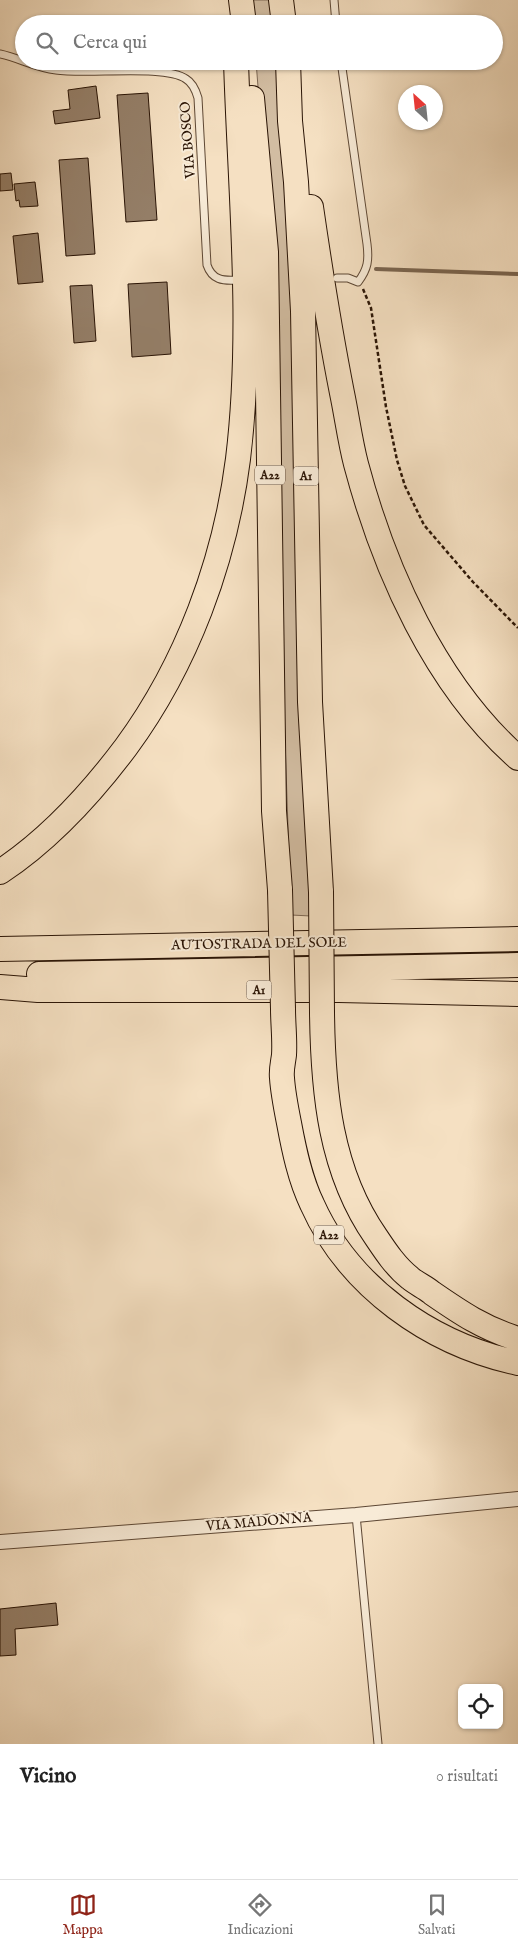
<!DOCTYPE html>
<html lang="it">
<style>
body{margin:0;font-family:"IM FELL English",serif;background:#f2f2f2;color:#222}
.controls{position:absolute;right:15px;bottom:15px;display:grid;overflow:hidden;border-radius:8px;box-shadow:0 1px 4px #0004}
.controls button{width:45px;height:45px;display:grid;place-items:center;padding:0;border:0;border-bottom:1px solid #e0e0e0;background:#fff;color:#222;font:25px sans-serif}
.compass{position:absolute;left:398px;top:85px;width:45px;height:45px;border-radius:50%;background:#fff;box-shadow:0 1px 4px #0004;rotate:333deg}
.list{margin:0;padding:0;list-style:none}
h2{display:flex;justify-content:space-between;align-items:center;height:65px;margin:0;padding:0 20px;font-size:21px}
h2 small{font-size:16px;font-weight:400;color:#767676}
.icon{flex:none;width:28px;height:28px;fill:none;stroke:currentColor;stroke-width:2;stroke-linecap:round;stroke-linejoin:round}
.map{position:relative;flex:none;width:518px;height:1744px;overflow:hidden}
.search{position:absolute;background:#fff;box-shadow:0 1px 4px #0004;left:15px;right:15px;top:15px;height:55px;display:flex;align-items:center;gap:12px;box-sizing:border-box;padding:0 18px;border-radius:28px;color:#767676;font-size:19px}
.sheet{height:135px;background:#fff}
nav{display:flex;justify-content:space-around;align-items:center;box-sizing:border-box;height:70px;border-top:1px solid #e0e0e0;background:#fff;font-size:14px;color:#767676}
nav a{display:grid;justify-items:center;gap:2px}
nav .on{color:#8f2418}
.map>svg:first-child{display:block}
</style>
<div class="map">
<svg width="518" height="1744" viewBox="0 0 518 1744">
<rect width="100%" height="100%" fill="#f5e0c2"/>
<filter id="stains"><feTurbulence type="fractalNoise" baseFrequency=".004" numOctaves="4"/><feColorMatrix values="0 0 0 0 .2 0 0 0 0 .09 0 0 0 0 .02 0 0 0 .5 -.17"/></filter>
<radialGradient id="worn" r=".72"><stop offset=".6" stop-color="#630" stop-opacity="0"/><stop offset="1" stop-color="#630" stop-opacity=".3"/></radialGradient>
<path fill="#d2bda2" stroke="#7e6854" d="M250,0H273L276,24H252Z
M256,61H279L295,253L311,916L291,915L276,477L271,255Z"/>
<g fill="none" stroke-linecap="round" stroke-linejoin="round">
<path stroke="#7a6550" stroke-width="4" d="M376,269L518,274"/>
</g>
<path fill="#947e67" stroke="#2a1405" d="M96,86L100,118L55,124L53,111L70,109L68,90Z
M148,93L157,220L126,222L117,95Z
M88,158L95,254L66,256L59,160Z
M11,173L13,190L0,191V174Z
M35,182L38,206L20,207L19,200L16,201L14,184Z
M38,233L43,282L18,284L13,236Z
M167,282L171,354L132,357L128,284Z
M92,285L96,341L74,343L70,286Z
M56,1603L58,1625L15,1629L16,1655L0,1656V1609Z"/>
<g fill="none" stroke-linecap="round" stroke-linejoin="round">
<defs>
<path id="service" d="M334,0L336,24
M0,54C19,58 36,68 56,70C86,75 165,64 186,79C193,83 196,91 198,98L207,265C212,280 223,281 237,280
M337,278H348L358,282C368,269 369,260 367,244L341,61
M356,1515L378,1744"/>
<path id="minor" d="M0,1542L356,1515L518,1499"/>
<path id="motorway" d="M241,0L244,24
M281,0L284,24
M288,61L290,121L296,182L303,311L310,702L321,892
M252,98L266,252L274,811L280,890
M311,207C320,269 330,332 342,393C347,417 350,441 356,464C384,569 435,685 518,758
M0,872C50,839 90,795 126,747C187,664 225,561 238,459C254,327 240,193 236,61
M0,949L518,939
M39,974L518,965
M0,987L38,990H339L518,994
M283,1009C283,1024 285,1040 284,1055C283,1063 281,1070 282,1078C283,1093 286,1108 289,1123C294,1150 300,1179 312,1204C349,1287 430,1344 518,1363
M322,1013C323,1092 330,1171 376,1237C386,1252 396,1267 410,1278C417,1284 425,1287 432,1293C461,1313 483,1328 518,1339"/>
</defs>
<use href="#service" stroke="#5d4734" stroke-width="9"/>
<use href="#minor" stroke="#5d4734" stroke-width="16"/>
<use href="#motorway" stroke="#2a1405" stroke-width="26"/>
<path stroke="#2a1405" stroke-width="2.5" stroke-dasharray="4 2.5" stroke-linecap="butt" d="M363,289L371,308L386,407L397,460L405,486L424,525L473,582L518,628"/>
<use href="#service" stroke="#f8ebd7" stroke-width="7"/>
<use href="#minor" stroke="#f8ebd7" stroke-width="14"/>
<use href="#motorway" stroke="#f5e0c2" stroke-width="24"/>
<defs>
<path id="motorway-bridge" d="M280,890L283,1009
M321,892L322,1013"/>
</defs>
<use href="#motorway-bridge" stroke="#2a1405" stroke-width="26" stroke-linecap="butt"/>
<use href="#motorway-bridge" stroke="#f5e0c2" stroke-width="24"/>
</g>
<g text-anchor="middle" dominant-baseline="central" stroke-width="4" stroke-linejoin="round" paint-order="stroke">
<g fill="#f8ebd7" stroke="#685444" stroke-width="1">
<rect x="255" y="465.5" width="30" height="19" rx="4"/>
<rect x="293.5" y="466.5" width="25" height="19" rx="4"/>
<rect x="246.5" y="980.5" width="25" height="19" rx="4"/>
<rect x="314" y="1225.5" width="30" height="19" rx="4"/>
</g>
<g font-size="12" font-weight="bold" fill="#2a1405">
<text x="270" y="475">A22</text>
<text x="306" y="476">A1</text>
<text x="259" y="990">A1</text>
<text x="329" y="1235">A22</text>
</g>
<g font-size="14" fill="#2a1405" stroke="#f8ebd7">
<text transform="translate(188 140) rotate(-94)">VIA BOSCO</text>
<text transform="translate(259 944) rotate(-1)">AUTOSTRADA DEL SOLE</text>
<text transform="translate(259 1522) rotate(-5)">VIA MADONNA</text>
</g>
</g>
<rect width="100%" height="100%" filter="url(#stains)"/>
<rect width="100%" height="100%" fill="url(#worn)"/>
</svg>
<div class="controls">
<button><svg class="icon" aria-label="locate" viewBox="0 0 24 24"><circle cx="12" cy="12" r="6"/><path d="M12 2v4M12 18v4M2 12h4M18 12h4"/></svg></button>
</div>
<svg class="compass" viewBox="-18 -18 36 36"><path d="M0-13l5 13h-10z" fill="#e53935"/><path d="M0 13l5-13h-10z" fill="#767676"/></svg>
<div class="search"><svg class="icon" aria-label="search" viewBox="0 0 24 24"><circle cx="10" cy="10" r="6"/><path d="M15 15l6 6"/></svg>Cerca qui</div>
</div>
<section class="sheet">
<h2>Vicino<small>0 risultati</small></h2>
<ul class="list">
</ul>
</section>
<nav>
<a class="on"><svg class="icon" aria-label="map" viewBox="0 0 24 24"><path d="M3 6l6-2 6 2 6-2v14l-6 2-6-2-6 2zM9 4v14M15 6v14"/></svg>Mappa</a>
<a><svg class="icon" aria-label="directions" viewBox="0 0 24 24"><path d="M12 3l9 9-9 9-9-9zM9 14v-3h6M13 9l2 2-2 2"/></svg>Indicazioni</a>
<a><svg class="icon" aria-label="saved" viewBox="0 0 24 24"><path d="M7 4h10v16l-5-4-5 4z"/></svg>Salvati</a>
</nav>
